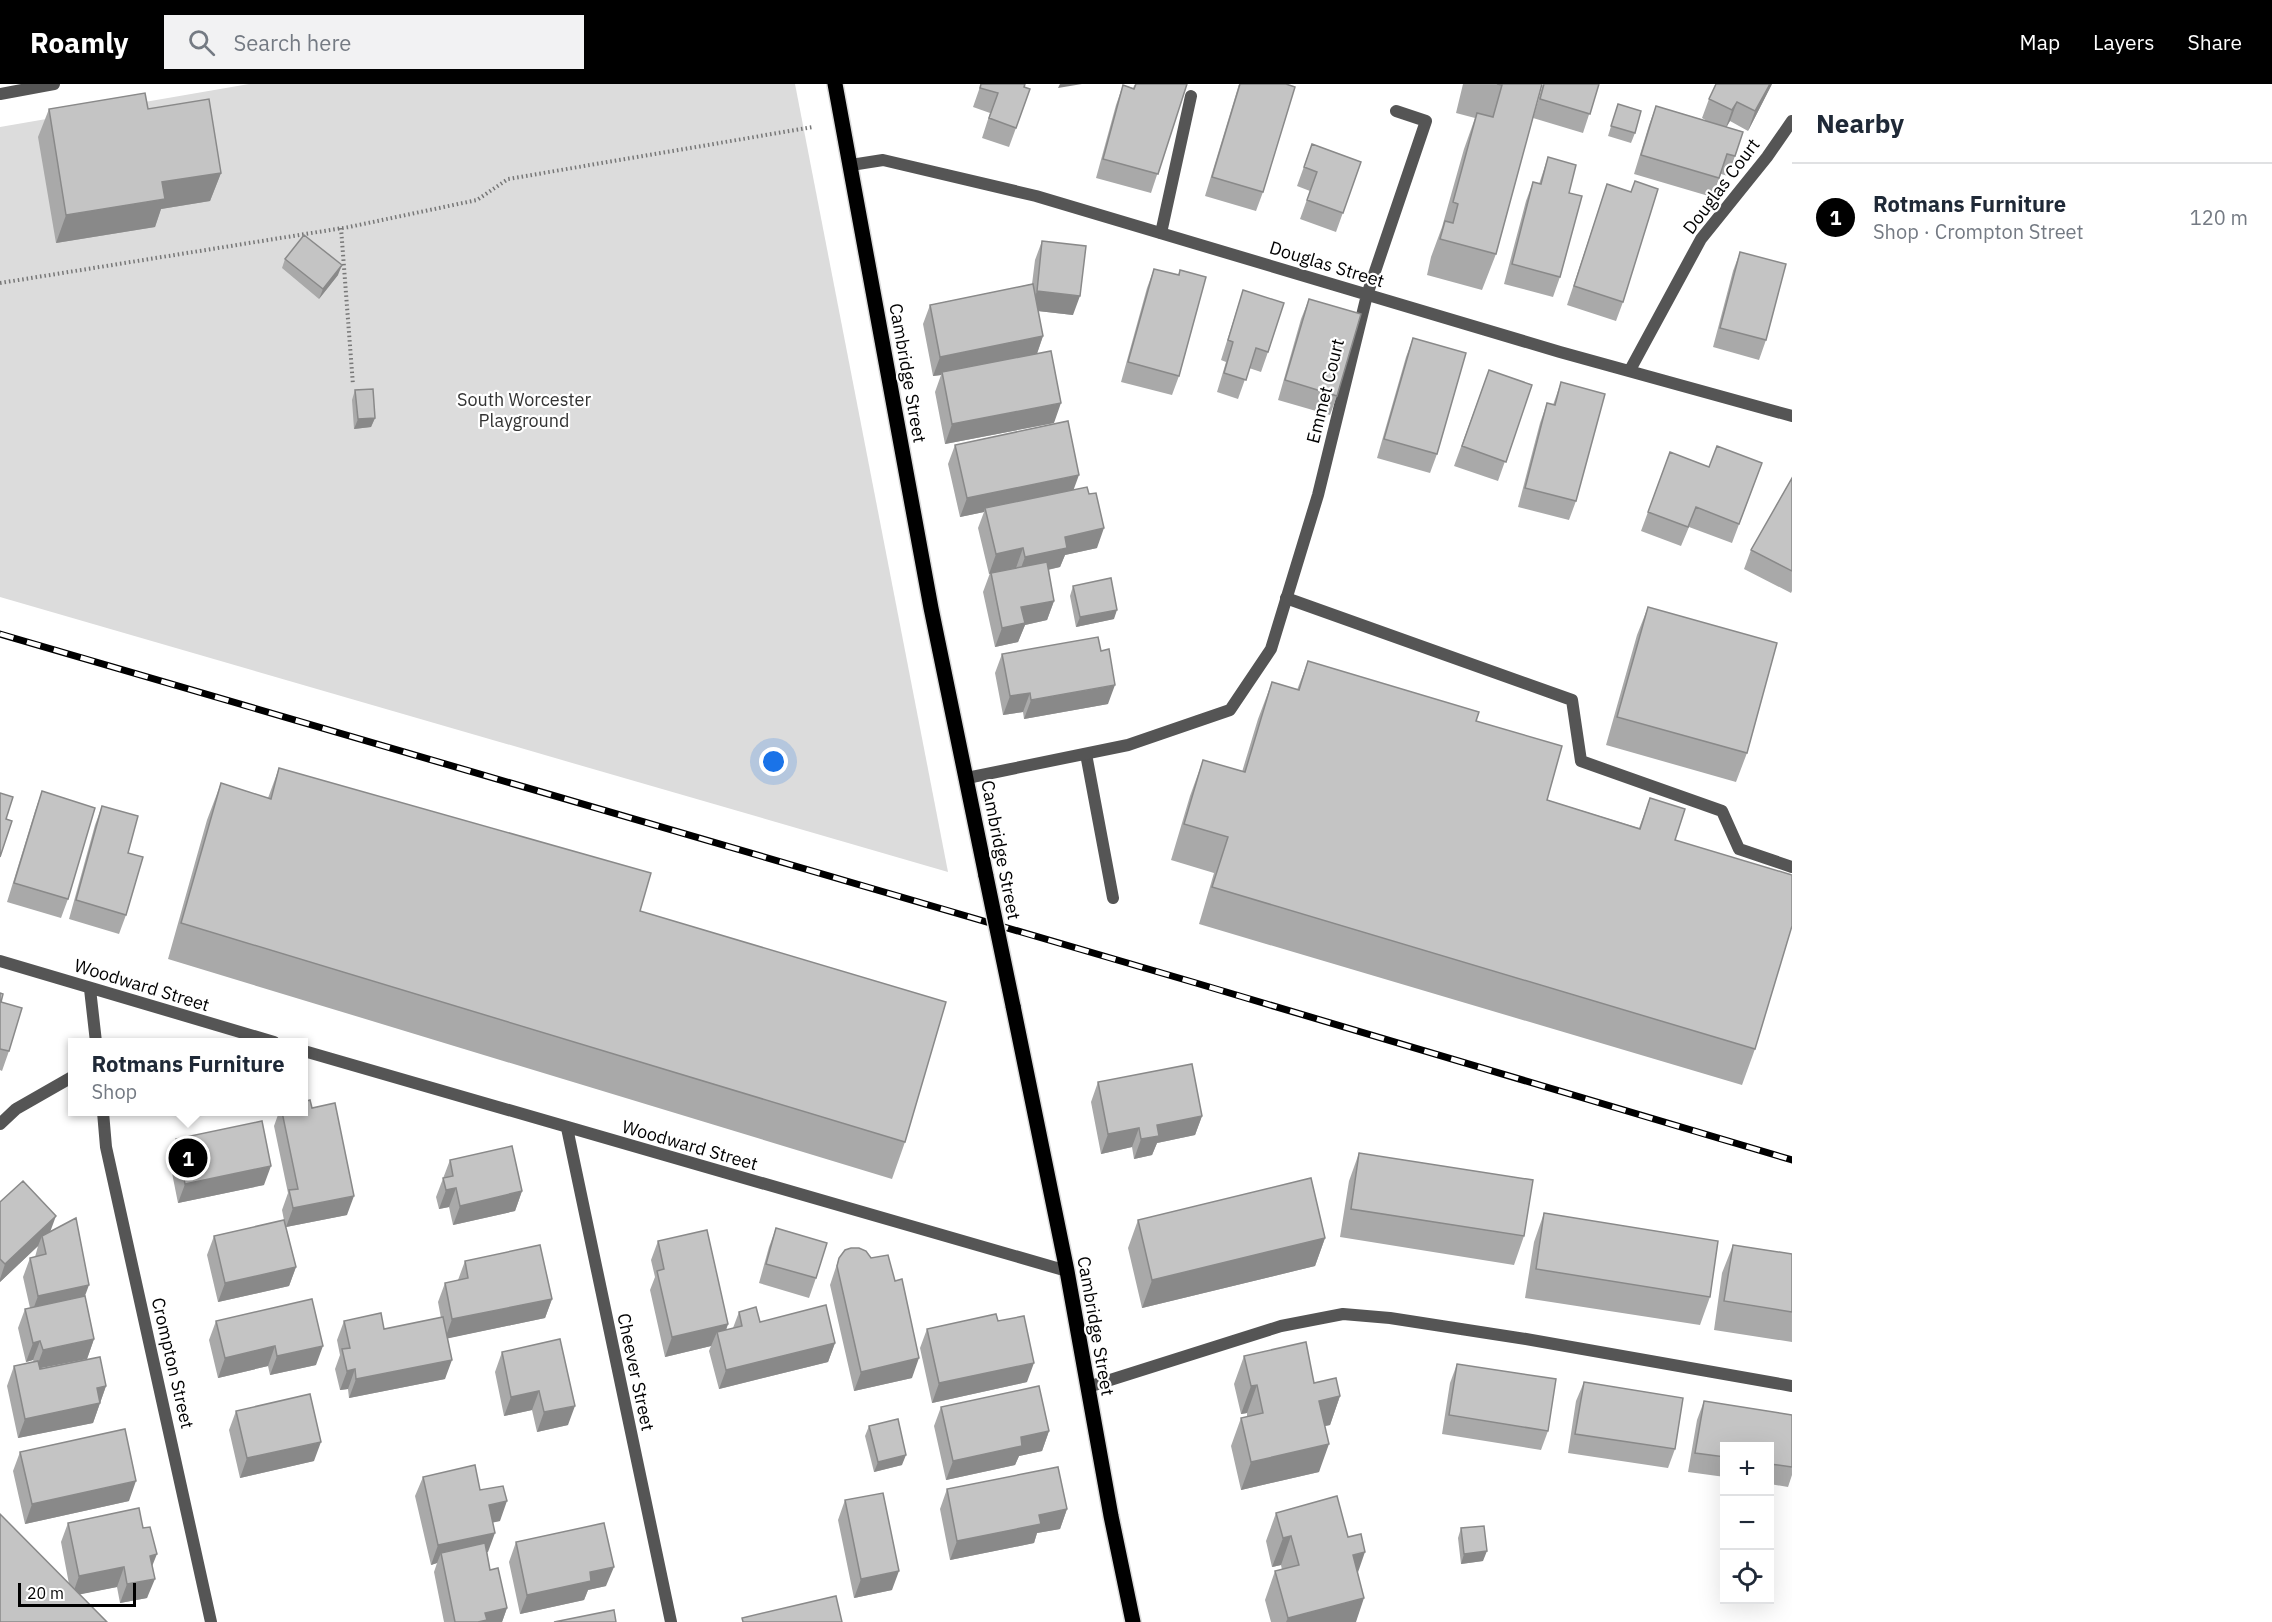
<!DOCTYPE html>
<meta charset="utf-8">
<style>
body{margin:0;font-family:"IBM Plex Sans",sans-serif;background:#f2f2f3;color:#1f2937}
.controls{position:absolute;right:18px;bottom:18px;display:grid;overflow:hidden;border-radius:0px;box-shadow:0 6px 24px #0002}
.controls button{width:54px;height:54px;display:grid;place-items:center;padding:0;border:0;border-bottom:2px solid #e0e1e3;background:#fff;color:#1f2937;font:30px sans-serif}
.scale{position:absolute;left:18px;bottom:15px;width:118px;box-sizing:border-box;padding-left:6px;border:3px solid #000;border-top:0;font-size:16px;line-height:21px;white-space:nowrap;color:#000;-webkit-text-stroke:4px #fff;paint-order:stroke}
.you{position:absolute;left:774px;top:678px;width:21px;height:21px;margin:-15px;border:4px solid #fff;border-radius:50%;background:#1a73e8;box-shadow:0 0 0 9px #1a73e833}
.badge{display:grid;place-items:center;width:39px;height:39px;border-radius:50%;background:#000;color:#fff;font-size:20px;font-weight:700}
.pin{position:absolute;translate:-50% -50%;border:3px solid #fff;box-shadow:0 2px 6px #0006}
.popup{position:absolute;left:68px;top:954px;width:240px;height:78px;box-sizing:border-box;display:grid;place-content:center;border-radius:0px;background:#fff;filter:drop-shadow(0 2px 4px #0005);font-size:20px;white-space:nowrap;color:#747a83}
.popup b{font-size:22px;color:#1f2937}
.popup::after{content:'';position:absolute;left:50%;top:100%;margin-left:-12px;border:12px solid transparent;border-top-color:#fff}
.list{margin:0;padding:0;list-style:none}
h2{display:flex;justify-content:space-between;align-items:center;height:78px;margin:0;padding:0 24px;font-size:26px}
h2 small{font-size:20px;font-weight:400;color:#747a83}
.list li{display:grid;grid-template-columns:39px 1fr auto;gap:18px;align-items:center;box-sizing:border-box;height:108px;padding:0 24px;border-top:2px solid #e0e1e3}
.list b{display:block;font-size:22px;white-space:nowrap}
.list p{margin:0;font-size:20px;white-space:nowrap;color:#747a83}
.list em{font-size:20px;font-style:normal;color:#747a83}
.icon{flex:none;width:33px;height:33px;fill:none;stroke:currentColor;stroke-width:2;stroke-linecap:round;stroke-linejoin:round}
.map{position:relative;flex:none;width:1792px;height:1538px;overflow:hidden}
header{display:flex;align-items:center;gap:36px;box-sizing:border-box;height:84px;padding:0 30px;background:#000;color:#fff}
header strong{font-size:28px}
nav{display:flex;gap:33px;margin-inline-start:auto;font-size:21px}
.search{width:420px;height:54px;background:#f2f2f3;display:flex;align-items:center;gap:15px;box-sizing:border-box;padding:0 21px;border-radius:0px;color:#747a83;font-size:22px}
main{display:flex}
aside{flex:1;background:#fff}
.map>svg:first-child{display:block}
</style>
<header>
<strong>Roamly</strong>
<div class="search"><svg class="icon" aria-label="search" viewBox="0 0 24 24"><circle cx="10" cy="10" r="6"/><path d="M15 15l6 6"/></svg>Search here</div>
<nav><a>Map</a><a>Layers</a><a>Share</a></nav>
</header>
<main>
<div class="map">
<svg width="1792" height="1538" viewBox="0 0 1792 1538">
<rect width="100%" height="100%" fill="#fff"/>
<path fill="#dcdcdc" d="M249,0H795L948,788L0,513V43Z"/>
<g fill="none" stroke-linecap="round" stroke-linejoin="round">
<defs>
<path id="primary" d="M835,0L931,524L986,792
M1013,922L1067,1187L1111,1432L1133,1538"/>
</defs>
<use href="#primary" stroke="#dbdbdb" stroke-width="18"/>
<path stroke="#777" stroke-width="4" stroke-dasharray="1.5 3" stroke-linecap="butt" d="M341,144L353,301
M0,199L349,143L477,116L508,95L813,43"/>
<path stroke="#555" stroke-width="12" d="M1161,149L1191,12
M1367,211L1426,37L1396,27
M1286,514L1572,616L1581,677L1722,727L1739,765L1792,783
M1086,670L1113,814
M1088,1303L1281,1242L1343,1230L1390,1234L1526,1255L1792,1302"/>
<path stroke="#555" stroke-width="12" d="M0,10L54,0
M851,81L883,76L1036,112L1560,268L1792,332
M1630,286L1701,155L1767,73L1792,37
M967,694L1128,661L1230,626L1271,565L1318,411L1367,211
M0,877L274,958
M90,905L96,958
M304,967L1067,1187
M103,1028L106,1063L211,1538
M0,1040L16,1025L72,993
M567,1044L671,1538"/>
<use href="#primary" stroke="#000" stroke-width="15"/>
<defs>
<path id="rail" d="M0,550L1196,899L1792,1076"/>
</defs>
<use href="#rail" stroke="#000" stroke-width="7"/>
<use href="#rail" stroke="#fff" stroke-width="4.5" stroke-dasharray="14" stroke-linecap="butt"/>
<defs>
<path id="primary-bridge" d="M986,792L1013,922"/>
</defs>
<use href="#primary-bridge" stroke="#dbdbdb" stroke-width="18" stroke-linecap="butt"/>
<use href="#primary-bridge" stroke="#000" stroke-width="15"/>
</g>
<path fill="#a9a9a9" d="M981,0H1025L1016,44L1009,63L982,54L990,29L973,23Z
M1135,0H1187L1151,109L1096,94L1116,21L1123,1L1133,4Z
M1239,0H1286L1263,108L1256,127L1205,112Z
M1463,0H1542L1496,170L1482,206L1427,191L1431,173L1442,143L1464,65L1475,34L1456,29Z
M1543,0H1599L1583,49L1533,34Z
M1772,0L1748,47L1730,37L1726,43L1735,72L1728,92L1721,90L1712,113L1634,90L1649,41L1656,22L1707,37L1702,34L1709,15Z
M1618,20L1635,49L1631,59L1608,52Z
M49,25H148L221,89L210,117L161,125L155,143L56,159L38,53Z
M1312,60L1361,78L1336,148L1300,135L1310,107L1297,102Z
M1548,73L1569,109L1560,193L1553,213L1504,200L1526,117L1533,98L1539,100Z
M1607,100L1623,218L1616,237L1567,221Z
M1042,157L1073,231L1038,227L1043,252L1037,270L1054,339L945,360L935,308L941,291L933,292L923,240L930,221L1032,200L1035,176Z
M1740,168L1766,256L1759,276L1713,263L1733,187Z
M285,175L338,191L319,215L282,184Z
M1154,185L1178,191L1180,186L1179,292L1172,311L1121,298L1147,204Z
M1243,206L1268,268L1261,288L1249,284L1238,315L1217,308L1226,278L1221,276Z
M1309,215L1337,312L1330,331L1278,316L1301,235Z
M1413,254L1437,370L1430,389L1377,374L1406,273Z
M1489,286L1532,301L1498,397L1454,382Z
M1561,298L1576,417L1569,436L1518,423L1540,339L1547,319L1553,321Z
M355,306L375,334L371,343L354,345L352,316Z
M955,361L1074,406L1097,464L1065,471L1060,483L1048,486L1054,517L1047,536L1025,541L1018,558L995,563L983,508L990,489L989,490L978,444L984,428L960,433L948,380Z
M1670,368L1709,383L1762,379L1732,459L1689,443L1681,462L1641,447Z
M1792,394V507L1791,509L1744,485L1751,466Z
M1073,502L1114,535L1076,543L1070,512Z
M1648,523L1747,669L1736,698L1606,661L1637,551Z
M1002,570L1108,620L1024,635L1023,628L1003,631L995,589Z
M1308,577L1476,637L1547,716L1639,744L1650,714L1675,756L1755,965L1742,1001L1199,840L1214,789L1171,776L1190,712L1203,676L1242,688L1258,635L1272,598L1297,606Z
M279,684L640,827L905,1058L892,1095L168,875L207,736L221,699L268,714Z
M42,707L68,815L61,834L7,818L35,727Z
M102,722L128,769L126,831L119,850L69,835L95,741Z
M0,909L9,967L2,987L0,986Z
M1098,998L1202,1032L1195,1051L1157,1059L1152,1071L1134,1075L1132,1063L1101,1070L1091,1018Z
M312,1024L347,1131L286,1143L296,1183L289,1202L218,1218L207,1171L214,1152L284,1136L282,1126L288,1109L274,1042L279,1028H303Z
M176,1055L264,1101L178,1119L169,1074Z
M1359,1069L1524,1152L1514,1181L1340,1153L1349,1097Z
M450,1076L522,1107L515,1127L453,1141L449,1123L439,1125L436,1113Z
M0,1118L51,1148L85,1213L94,1255L87,1275L40,1284L106,1302L93,1339L18,1354L7,1302L14,1282L34,1278L33,1276L26,1278L18,1244L25,1225L30,1224L23,1193L30,1174L35,1173L38,1162L0,1198Z
M1544,1129L1710,1213L1700,1241L1525,1214L1534,1158Z
M1138,1136L1325,1154L1315,1182L1142,1224L1128,1164Z
M776,1144L816,1194L809,1214L759,1199L769,1163Z
M658,1157L728,1240L726,1246L733,1244L739,1228L760,1238L835,1259L828,1278L719,1305L709,1267L711,1262L665,1273L650,1206L655,1193L651,1176Z
M1733,1161L1792,1170V1258L1714,1246L1722,1189Z
M839,1174H871L912,1294L854,1307L830,1201Z
M465,1177L552,1215L545,1234L448,1254L445,1295L349,1314L348,1305L340,1306L335,1285L340,1271L337,1256L344,1237L384,1245L441,1234L438,1218L445,1199L458,1196Z
M216,1237L316,1281L270,1291L268,1282L218,1294L209,1256Z
M927,1245L1027,1298L932,1319L920,1264Z
M560,1255L568,1341L537,1348L532,1326L504,1332L495,1288L502,1268Z
M1244,1272L1314,1299L1340,1312L1330,1341L1325,1342L1319,1388L1241,1406L1231,1362L1241,1334L1247,1333V1329L1241,1330L1234,1300Z
M1457,1280L1548,1347L1541,1366L1442,1350L1450,1299Z
M1584,1298L1675,1365L1668,1384L1568,1369L1576,1317Z
M1704,1317L1792,1331V1391L1788,1403L1770,1400V1362H1725V1393L1688,1388L1697,1336Z
M941,1323L1049,1347L1042,1367L1019,1372L1015,1381L946,1396L934,1342Z
M236,1327L314,1377L240,1394L229,1346Z
M869,1342L902,1381L874,1388L865,1352Z
M20,1368L129,1417L25,1440L13,1387Z
M423,1393L480,1406L500,1437L492,1438L487,1468L490,1486L507,1524L502,1538H444L434,1488L437,1479L431,1481L415,1412Z
M947,1405L1067,1425L1060,1445L1037,1449L1034,1459L950,1476L940,1425Z
M845,1416L892,1506L854,1514L838,1436Z
M1276,1429L1358,1489L1356,1538H1271L1265,1516L1275,1487L1282,1486L1281,1481L1272,1483L1266,1457Z
M68,1439L143,1444L152,1482L147,1514L120,1519L117,1503L80,1510L69,1500L61,1458Z
M1461,1444L1483,1477L1461,1480L1458,1454Z
M516,1458L606,1502L588,1506L584,1516L520,1530L509,1478Z"/>
<path fill="#898989" d="M1060,0H1082L1058,4Z
M1770,0H1772L1748,47L1755,27Z
M1737,18L1730,37L1725,46L1732,26Z
M221,89L210,117L161,125L155,143L56,159L66,131L162,98Z
M342,181L338,191L319,215L323,205Z
M1037,207L1080,212L1073,231L1029,226Z
M1043,252L1036,272L942,288L941,291L933,292L940,273Z
M1061,319L1054,339L945,360L952,340Z
M375,334L371,343L354,345L358,335Z
M1079,391L1072,410L985,424L984,428L960,433L967,414Z
M1104,444L1097,464L1065,471L1060,483L1018,492L1025,473L1065,453Z
M1023,464L1016,484L989,490L996,470Z
M1054,517L1047,536L1025,541L1018,558L995,563L1002,544L1021,523Z
M1117,526L1114,535L1076,543L1080,533Z
M1115,601L1108,620L1024,635L1031,616Z
M1030,609L1023,628L1003,631L1010,612Z
M1202,1032L1195,1051L1157,1059L1152,1071L1134,1075L1141,1055L1157,1041Z
M1139,1044L1132,1063L1101,1070L1108,1050Z
M271,1082L264,1101L178,1119L185,1100Z
M456,1104L449,1123L439,1125L446,1106Z
M522,1107L515,1127L453,1141L460,1122Z
M354,1112L347,1131L286,1143L293,1124Z
M56,1132L49,1151L42,1152L38,1162L0,1198V1195L5,1180Z
M1325,1154L1315,1182L1142,1224L1152,1196Z
M296,1183L289,1202L218,1218L225,1199Z
M89,1201L82,1220L31,1231L38,1212Z
M552,1215L545,1234L445,1255L452,1235Z
M728,1240L721,1260L717,1248L711,1262L665,1273L672,1253Z
M94,1255L87,1275L36,1285L43,1266Z
M40,1257L33,1276L26,1278L33,1259Z
M835,1259L828,1278L719,1305L726,1286Z
M275,1262L268,1282L218,1294L225,1274Z
M323,1262L316,1281L270,1291L277,1272Z
M919,1274L912,1294L854,1307L861,1288Z
M452,1276L445,1295L349,1314L356,1295Z
M1034,1279L1027,1298L932,1319L939,1299Z
M355,1285L348,1305L340,1306L347,1287Z
M1257,1301L1247,1329L1241,1330L1251,1302Z
M106,1302L93,1339L18,1354L25,1335L97,1304Z
M539,1307L532,1326L504,1332L511,1313Z
M1340,1312L1330,1341L1309,1345L1319,1317Z
M575,1322L568,1341L537,1348L544,1328Z
M1049,1347L1042,1367L1019,1372L1015,1381L946,1396L953,1377L1021,1353Z
M321,1358L314,1377L240,1394L247,1374Z
M1329,1360L1319,1388L1241,1406L1251,1378Z
M906,1371L902,1381L874,1388L878,1378Z
M136,1397L129,1417L25,1440L32,1420Z
M507,1417L500,1437L482,1441L489,1421Z
M1067,1425L1060,1445L1037,1449L1034,1459L950,1476L957,1457L1039,1431Z
M495,1449L488,1468L443,1478L441,1469L437,1479L431,1481L438,1461Z
M1291,1452L1281,1481L1272,1483L1283,1454Z
M1487,1467L1483,1477L1461,1480L1464,1470Z
M1365,1468L1355,1497L1353,1471Z
M157,1470L149,1490L150,1472Z
M124,1483L117,1503L72,1512L79,1492Z
M614,1483L606,1502L588,1506L584,1516L520,1530L527,1511L590,1488Z
M899,1487L892,1506L854,1514L861,1495Z
M155,1495L147,1514L120,1519L127,1500Z
M1364,1514L1356,1538H1286L1288,1534Z
M507,1524L502,1538H478L485,1529Z"/>
<path fill="#c4c4c4" stroke="#898989" stroke-width="1.5" d="M981,0H1025L1024,3L1030,5L1016,44L989,34L998,9L980,4Z
M1136,0H1187L1158,90L1103,75L1123,1L1134,5Z
M1240,0H1286L1295,3L1263,108L1212,93Z
M1497,0H1542L1496,170L1440,155L1445,137L1453,139L1458,120L1453,118L1477,29L1493,33L1502,1Z
M1544,0H1599L1590,30L1540,15Z
M1716,0H1770L1755,27L1737,18L1732,26L1709,15Z
M145,9L148,25L209,15L221,89L162,98L165,115L66,131L49,25Z
M1618,20L1641,27L1635,49L1611,42Z
M1656,22L1743,48L1735,72L1727,70L1719,94L1641,71Z
M1312,60L1361,78L1343,129L1307,116L1317,88L1304,83Z
M1548,73L1576,81L1569,109L1582,112L1560,193L1512,180L1533,98L1541,100Z
M1635,97L1658,105L1623,218L1574,202L1607,100L1631,108Z
M304,151L342,181L323,205L285,175Z
M1042,157L1086,162L1080,212L1037,207Z
M1740,168L1786,180L1766,256L1720,244Z
M1154,185L1179,191L1180,186L1206,193L1179,292L1128,278Z
M1033,200L1043,252L940,273L930,221Z
M1243,206L1284,219L1268,268L1256,264L1246,296L1224,289L1233,258L1228,256Z
M1309,215L1361,230L1337,312L1285,296Z
M1413,254L1466,269L1437,370L1384,355Z
M1051,267L1061,319L952,340L942,288Z
M1489,286L1532,301L1506,378L1462,362Z
M1561,298L1605,310L1576,417L1525,404L1547,319L1555,321Z
M373,305L375,334L358,335L355,306Z
M1068,337L1079,391L967,414L955,361Z
M1717,362L1762,379L1739,440L1696,423L1688,443L1648,428L1670,368L1709,383Z
M1792,394V487L1751,466Z
M1087,403L1089,410L1096,409L1104,444L1065,453L1067,464L1025,473L1023,464L996,470L985,424Z
M1047,478L1054,517L1021,523L1025,539L1002,544L991,489Z
M1111,494L1117,526L1080,533L1073,502Z
M1648,523L1777,559L1747,669L1617,633Z
M1098,553L1101,567L1109,565L1115,601L1031,616L1030,609L1010,612L1002,570Z
M1308,577L1479,628L1476,637L1562,662L1547,716L1640,745L1650,714L1685,725L1675,756L1792,791V842L1755,965L1212,803L1228,753L1184,740L1203,676L1245,688L1272,598L1299,606Z
M279,684L651,789L640,827L946,918L905,1058L181,839L221,699L271,715Z
M42,707L95,724L68,815L14,799Z
M0,709L13,713L6,735L12,737L0,773Z
M102,722L138,732L128,769L143,773L126,831L76,816Z
M0,909L3,910L1,918L22,924L9,967L0,965Z
M1192,980L1202,1032L1157,1041L1159,1052L1141,1055L1139,1044L1108,1050L1098,998Z
M310,1016L312,1024L335,1019L354,1112L293,1124L289,1106L298,1105L282,1028H303V1018Z
M262,1037L271,1082L185,1100L176,1055Z
M512,1062L522,1107L460,1122L456,1104L446,1106L443,1094L453,1092L450,1076Z
M1359,1069L1533,1096L1524,1152L1351,1125Z
M1311,1094L1325,1154L1152,1196L1138,1136Z
M23,1097L56,1132L5,1180L0,1175V1118Z
M1544,1129L1718,1157L1710,1213L1536,1185Z
M76,1134L89,1201L38,1212L30,1174L46,1170L42,1152Z
M284,1136L296,1183L225,1199L214,1152Z
M776,1144L827,1159L816,1194L766,1180Z
M707,1146L728,1240L672,1253L657,1187L664,1185L658,1157Z
M540,1161L552,1215L452,1235L445,1199L468,1194L465,1177Z
M1733,1161L1792,1170V1228L1724,1217Z
M851,1164H859L866,1167L871,1174L888,1171L895,1197L902,1195L919,1274L861,1288L837,1182L839,1174L845,1166Z
M85,1212L94,1255L43,1266L40,1257L33,1259L25,1225Z
M312,1215L323,1262L277,1272L275,1262L225,1274L216,1237Z
M826,1221L835,1259L726,1286L717,1248L742,1242L739,1228L756,1223L760,1238Z
M381,1229L384,1245L443,1233L452,1276L356,1295L355,1285L347,1287L342,1265L350,1264L344,1237Z
M996,1230L998,1237L1024,1232L1034,1279L939,1299L927,1245Z
M560,1255L575,1322L544,1328L539,1307L511,1313L502,1268Z
M1306,1258L1314,1299L1336,1294L1340,1312L1319,1317L1329,1360L1251,1378L1241,1334L1263,1329L1257,1301L1251,1302L1244,1272Z
M100,1273L106,1302L97,1304L100,1319L25,1335L14,1282L38,1277L40,1285Z
M1457,1280L1556,1295L1548,1347L1449,1331Z
M1584,1298L1683,1314L1675,1365L1575,1350Z
M1039,1302L1049,1347L1021,1353L1022,1362L953,1377L941,1323Z
M310,1310L321,1358L247,1374L236,1327Z
M1704,1317L1792,1331V1383L1770,1380V1362H1725V1373L1695,1369Z
M898,1335L906,1371L878,1378L869,1342Z
M125,1345L136,1397L32,1420L20,1368Z
M475,1381L480,1406L503,1402L507,1417L489,1421L495,1449L438,1461L423,1393Z
M1058,1383L1067,1425L1039,1431L1041,1440L957,1457L947,1405Z
M883,1409L899,1487L861,1495L845,1416Z
M1337,1412L1348,1453L1361,1450L1365,1468L1353,1471L1364,1514L1288,1534L1275,1487L1299,1481L1291,1452L1283,1454L1276,1429Z
M139,1424L143,1444L150,1443L157,1470L150,1472L155,1495L127,1500L124,1483L79,1492L68,1439Z
M0,1430L107,1538H0Z
M604,1439L614,1483L590,1488L591,1497L527,1511L516,1458Z
M1484,1442L1487,1467L1464,1470L1461,1444Z
M485,1459L490,1486L498,1484L507,1524L485,1529L487,1536L478,1538H455L441,1469Z
M836,1512L842,1538H743L742,1534Z
M614,1526L616,1538H554Z"/>
<g text-anchor="middle" dominant-baseline="central" stroke-width="4.5" stroke-linejoin="round" paint-order="stroke">
<g font-size="18" fill="#000" stroke="#fff">
<text transform="translate(1721 102) rotate(-53)">Douglas Court</text>
<text transform="translate(1327 180) rotate(17)">Douglas Street</text>
<text transform="translate(908 289) rotate(80)">Cambridge Street</text>
<text transform="translate(1325 307) rotate(-76)">Emmet Court</text>
<text transform="translate(1001 766) rotate(79)">Cambridge Street</text>
<text transform="translate(142 901) rotate(17)">Woodward Street</text>
<text transform="translate(690 1061) rotate(16)">Woodward Street</text>
<text transform="translate(1096 1242) rotate(80)">Cambridge Street</text>
<text transform="translate(173 1279) rotate(77)">Crompton Street</text>
<text transform="translate(636 1288) rotate(78)">Cheever Street</text>
</g>
<g font-size="18" fill="#333" stroke="#fff">
<text x="524" y="315">South Worcester<tspan x="524" dy="21">Playground</tspan></text>
</g>
</g>
</svg>
<div class="controls">
<button>+</button>
<button>−</button>
<button><svg class="icon" aria-label="locate" viewBox="0 0 24 24"><circle cx="12" cy="12" r="6"/><path d="M12 2v4M12 18v4M2 12h4M18 12h4"/></svg></button>
</div>
<div class="scale">20 m</div>
<div class="you"></div>
<div class="pin badge" style="left:188px;top:1074px">1</div>
<div class="popup"><b>Rotmans Furniture</b>Shop</div>
</div>
<aside>
<h2>Nearby<small></small></h2>
<ul class="list">
<li><span class="badge">1</span><div><b>Rotmans Furniture</b><p>Shop · Crompton Street</p></div><em>120 m</em></li>
</ul>
</aside>
</main>
